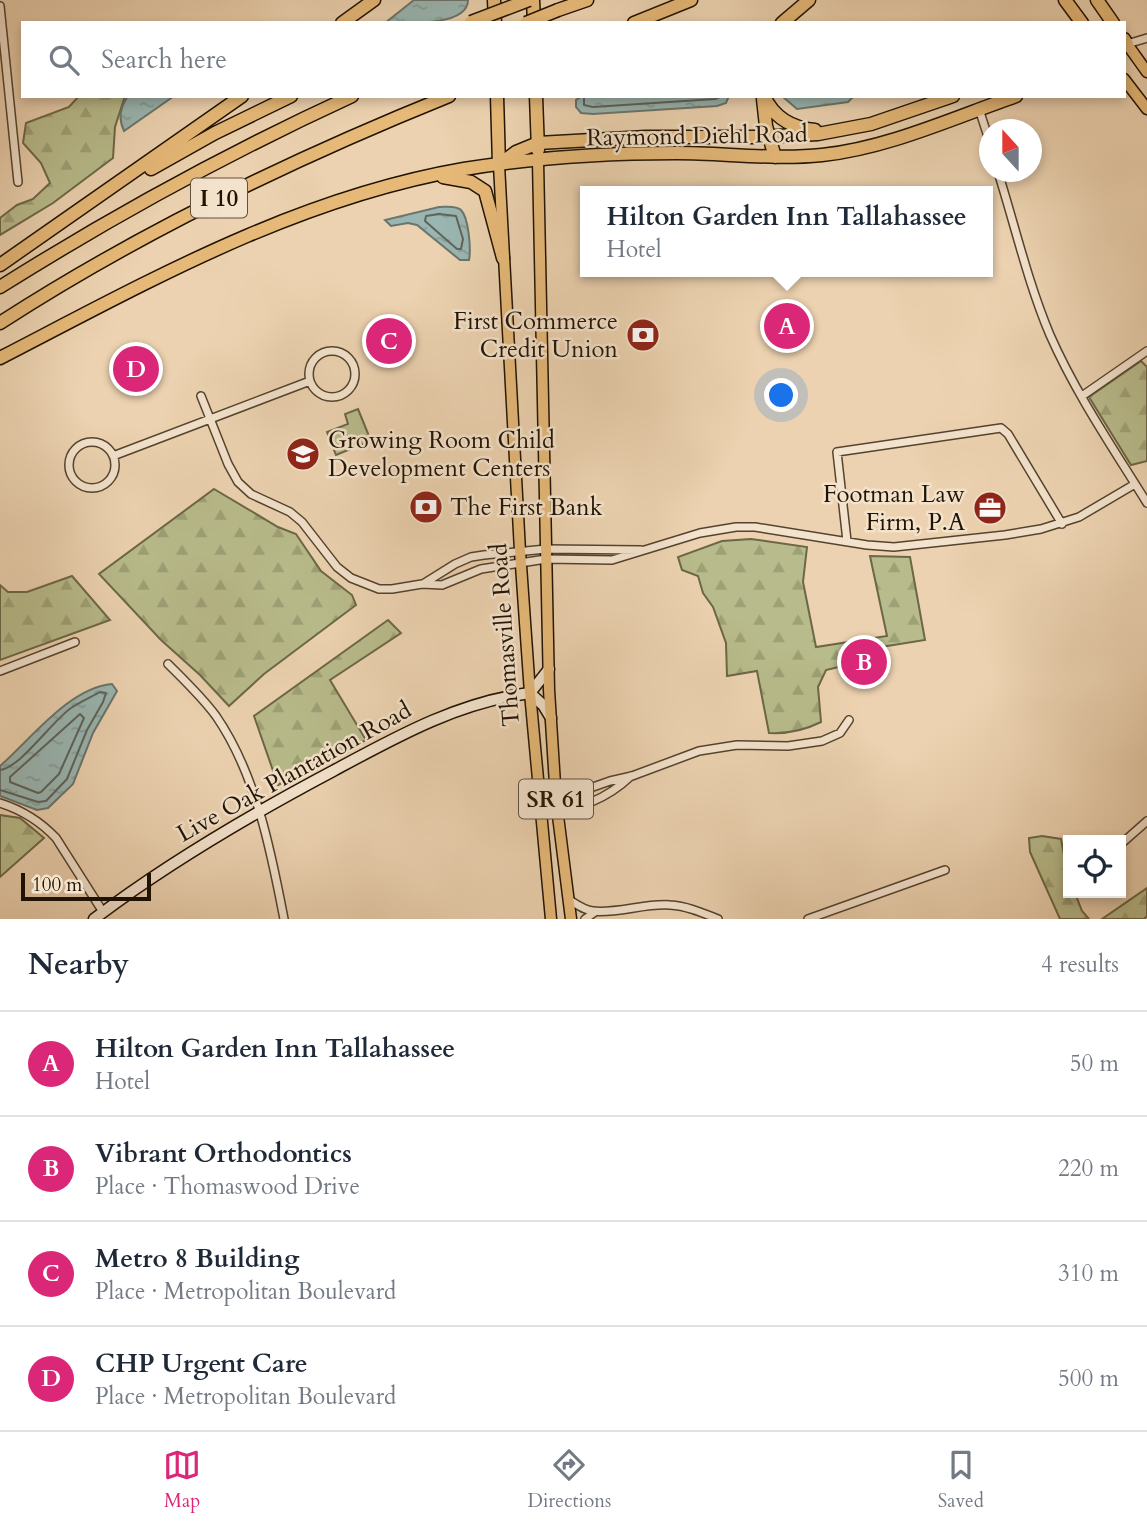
<!DOCTYPE html>
<meta charset="utf-8">
<style>
body{margin:0;font-family:Cardo,serif;background:#f2f2f3;color:#1f2937}
.controls{position:absolute;right:21px;bottom:21px;display:grid;overflow:hidden;border-radius:0px;box-shadow:0 4px 10px #0003}
.controls button{width:63px;height:63px;display:grid;place-items:center;padding:0;border:0;border-bottom:2px solid #e0e1e3;background:#fff;color:#1f2937;font:35px sans-serif}
.compass{position:absolute;left:979px;top:119px;width:63px;height:63px;border-radius:50%;background:#fff;box-shadow:0 4px 10px #0003;rotate:339deg}
.scale{position:absolute;left:21px;bottom:18px;width:130px;box-sizing:border-box;padding-left:7px;border:4px solid #211302;border-top:0;font-size:19px;line-height:24px;white-space:nowrap;color:#211302;-webkit-text-stroke:5px #f3e2cc;paint-order:stroke}
.you{position:absolute;left:782px;top:396px;width:24px;height:24px;margin:-18px;border:5px solid #fff;border-radius:50%;background:#1a73e8;box-shadow:0 0 0 10px #1a73e833}
.badge{display:grid;place-items:center;width:46px;height:46px;border-radius:50%;background:#db2777;color:#fff;font-size:23px;font-weight:700}
.pin{position:absolute;translate:-50% -50%;border:4px solid #fff;box-shadow:0 2px 7px #0006}
.popup{position:absolute;left:580px;top:186px;width:413px;height:91px;box-sizing:border-box;display:grid;place-content:center;border-radius:0px;background:#fff;filter:drop-shadow(0 2px 5px #0005);font-size:23px;white-space:nowrap;color:#747a83}
.popup b{font-size:26px;color:#1f2937}
.popup::after{content:'';position:absolute;left:50%;top:100%;margin-left:-14px;border:14px solid transparent;border-top-color:#fff}
.list{margin:0;padding:0;list-style:none}
h2{display:flex;justify-content:space-between;align-items:center;height:91px;margin:0;padding:0 28px;font-size:30px}
h2 small{font-size:23px;font-weight:400;color:#747a83}
.list li{display:grid;grid-template-columns:46px 1fr auto;gap:21px;align-items:center;box-sizing:border-box;height:105px;padding:0 28px;border-top:2px solid #e0e1e3}
.list b{display:block;font-size:26px;white-space:nowrap}
.list p{margin:0;font-size:23px;white-space:nowrap;color:#747a83}
.list em{font-size:23px;font-style:normal;color:#747a83}
.icon{flex:none;width:38px;height:38px;fill:none;stroke:currentColor;stroke-width:2;stroke-linecap:round;stroke-linejoin:round}
.map{position:relative;flex:none;width:1147px;height:919px;overflow:hidden}
.search{position:absolute;background:#fff;box-shadow:0 4px 10px #0003;left:21px;right:21px;top:21px;height:77px;display:flex;align-items:center;gap:18px;box-sizing:border-box;padding:0 24px;border-radius:0px;color:#747a83;font-size:26px}
.sheet{height:511px;background:#fff}
nav{display:flex;justify-content:space-around;align-items:center;box-sizing:border-box;height:98px;border-top:2px solid #e0e1e3;background:#fff;font-size:19px;color:#747a83}
nav a{display:grid;justify-items:center;gap:4px}
nav .on{color:#db2777}
.map>svg:first-child{display:block}
</style>
<div class="map">
<svg width="1147" height="919" viewBox="0 0 1147 919">
<defs>
<pattern id="forest-firs" width="22" height="20" patternUnits="userSpaceOnUse" patternTransform="scale(1.75)"><rect width="22" height="20" fill="#b8bb8b"/><path d="M5 1l3.5 6h-7zM16 11l3.5 6h-7z" fill="#9ea076"/></pattern>
<pattern id="water-ripples" width="26" height="14" patternUnits="userSpaceOnUse" patternTransform="scale(1.75)"><rect width="26" height="14" fill="#9ab6b2"/><path d="M2 4q2-2 4 0t4 0M15 11q2-2 4 0t4 0" fill="none" stroke="#849c97"/></pattern>
</defs>
<rect width="100%" height="100%" fill="#ecd2b0"/>
<filter id="stains"><feTurbulence type="fractalNoise" baseFrequency=".00286" numOctaves="4"/><feColorMatrix values="0 0 0 0 .2 0 0 0 0 .09 0 0 0 0 .02 0 0 0 .5 -.17"/></filter>
<radialGradient id="worn" r=".72"><stop offset=".6" stop-color="#630" stop-opacity="0"/><stop offset="1" stop-color="#630" stop-opacity=".3"/></radialGradient>
<path fill="#b8bb8b" stroke="#6c6746" stroke-width="2" d="M358,409L371,441L336,455L327,432L348,424L345,414Z"/>
<path fill="url(#forest-firs)" stroke="#6c6746" stroke-width="2" d="M79,96H125L115,127L113,158L53,203L0,235V218L17,205L33,199L50,183L41,163L23,143L26,123L69,107Z
M1141,361L1147,367V461L1131,465L1089,397Z
M214,489L278,527L296,534L321,571L352,595L356,605L264,674L229,706L200,675L161,640L99,574Z
M751,539L807,547L803,582L816,647L887,636L870,556L910,557L925,640L850,652L847,665L826,670L818,687L821,722C803,731 788,734 769,733L757,671L727,676L726,643L713,607L703,593L698,576L682,570L678,557L722,541Z
M72,576L110,620L0,660V585L8,592H27Z
M388,620L401,633L330,680L366,740L278,785L254,716Z
M0,815L20,818L44,838L0,877Z
M1042,836L1061,839L1068,877V893H1075L1082,911L1089,919H1060L1030,852L1029,838Z
M1147,888V916L1144,919H1102Z"/>
<path fill="url(#water-ripples)" stroke="#6a756c" stroke-width="2" d="M414,0H468C468,27 404,23 385,23Z
M128,96H174L124,131C118,118 120,108 128,96Z
M582,96H729L726,103L717,106L593,114L581,113L576,107V100Z
M782,96H851L852,98L848,102L797,109Z
M439,207C445,207 456,205 461,210C469,218 471,250 469,260H460L417,225L408,223L391,226L385,220Z
M112,684L117,691L93,733L73,784L48,808L37,810L0,796V766C32,738 69,688 112,684Z"/>
<g fill="none" stroke-linecap="round" stroke-linejoin="round">
<path stroke="#5e645a" stroke-width="2" d="M584,96V105L593,107L715,99L722,96
M439,214L456,216L463,239L461,249H457L425,221L426,216Z
M80,714L84,718L59,774L41,792L38,793L10,782V777Z
M0,770C20,768 52,721 71,708C80,702 91,697 100,692L106,693L103,702L87,730L67,779L46,801L38,802L0,790"/>
<defs>
<path id="street" d="M0,6L18,182
M1127,44L1147,38
M979,109L990,143
M998,172C1015,226 1028,283 1050,335C1076,394 1113,448 1147,503
M309 374a23 23 0 1 1 46 0a23 23 0 1 1-46 0Z
M201,396L228,464L238,482L251,494L290,512L302,522L337,567L351,578L379,589H392L422,584L442,585L481,569L546,559L612,560L700,533L736,527H755L867,545L894,547L1005,535L1041,529L1079,517L1135,484
M1082,396L1147,351
M69 465a23 23 0 1 1 46 0a23 23 0 1 1-46 0Z
M113,456L310,381
M847,541L837,452L1001,428L1008,434L1062,524
M423,584L455,564L471,557L484,555L546,549L641,550
M168,664C185,681 202,697 216,716C256,774 271,851 284,919
M0,671L75,642
M0,803C22,810 40,821 56,838L103,912
M539,803L556,800L610,781L632,776L699,751L737,745L788,746L822,741L840,733L849,720
M541,814C575,811 606,800 631,776
M1121,844L1147,821
M568,899C576,904 583,910 593,911C615,914 646,903 670,905C687,906 703,913 718,919
M585,919L595,912
M808,919L945,870"/>
<path id="secondary" d="M530,693L543,705L551,718
M94,919C169,862 250,815 333,771C396,737 458,702 530,693L549,669"/>
<path id="primary" d="M1127,44L1147,72
M1124,79L1147,109
M538,161L549,690L556,800L571,919
M499,165L520,551L530,693L551,919"/>
<path id="highway" d="M494,0L495,23
M533,0L534,23
M1065,0L1082,23
M1097,0L1113,23
M558,10L587,0
M342,23L374,0
M634,23L691,0
M782,23L809,0
M1124,39L1127,44
M497,96L499,165
M536,96L538,150
M764,96C774,118 792,128 815,130
M763,99L766,126L775,157
M500,164L516,152L538,143L646,137H758L818,134L871,124L953,96
M151,169L215,133L291,96
M443,177L471,182L485,191L503,258
M0,265L242,96
M0,287C113,216 230,152 352,96
M0,323C142,231 293,159 449,96
M0,358C149,281 296,198 464,169C531,158 609,153 677,153C725,153 774,160 822,155C888,148 953,118 1016,96"/>
</defs>
<use href="#street" stroke="#54432e" stroke-width="10"/>
<use href="#secondary" stroke="#211302" stroke-width="13"/>
<use href="#primary" stroke="#211302" stroke-width="13"/>
<use href="#highway" stroke="#211302" stroke-width="15"/>
<use href="#street" stroke="#f3e2cc" stroke-width="7"/>
<use href="#secondary" stroke="#f3e2cc" stroke-width="10"/>
<use href="#primary" stroke="#e6b978" stroke-width="10"/>
<use href="#highway" stroke="#e6b978" stroke-width="12"/>
<defs>
<path id="highway-bridge" d="M471,22L529,0
M526,23L558,10"/>
</defs>
<use href="#highway-bridge" stroke="#211302" stroke-width="15" stroke-linecap="butt"/>
<use href="#highway-bridge" stroke="#e6b978" stroke-width="12"/>
</g>
<defs>
<symbol id="bank-disc" viewBox="-11 -11 22 22"><circle r="9.5" fill="#8f2418" stroke="#f3e2cc"/><path d="M-6-4H6V4H-6ZM0-2.3a2.3 2.3 0 1 0 0 4.6a2.3 2.3 0 1 0 0-4.6Z" fill="#fff"/></symbol>
<symbol id="school-disc" viewBox="-11 -11 22 22"><circle r="9.5" fill="#8f2418" stroke="#f3e2cc"/><path d="M0-5L7-2L0 1L-7-2ZM-4 1L0 2.5L4 1V4Q0 6-4 4Z" fill="#fff"/></symbol>
<symbol id="office-disc" viewBox="-11 -11 22 22"><circle r="9.5" fill="#8f2418" stroke="#f3e2cc"/><path d="M-6-3h4V-5.5h4V-3h4V5H-6ZM-1-4.5V-3h2v-1.5ZM-6 0V1H6V0Z" fill="#fff"/></symbol>
</defs>
<g fill-rule="evenodd">
<use href="#bank-disc" x="624" y="316" width="38" height="38"/>
<use href="#school-disc" x="284" y="435" width="38" height="38"/>
<use href="#bank-disc" x="407" y="488" width="38" height="38"/>
<use href="#office-disc" x="971" y="489" width="38" height="38"/>
</g>
<g text-anchor="middle" dominant-baseline="central" stroke-width="5" stroke-linejoin="round" paint-order="stroke">
<g fill="#f3e2cc" stroke="#60513f" stroke-width="2">
<rect x="191" y="178.5" width="56" height="39" rx="5"/>
<rect x="519" y="779.5" width="74" height="39" rx="5"/>
</g>
<g font-size="23" font-weight="bold" fill="#211302">
<text x="219" y="198">I 10</text>
<text x="556" y="799">SR 61</text>
</g>
<g font-size="24" fill="#211302" stroke="#f3e2cc">
<text transform="translate(697 136) rotate(-1)">Raymond Diehl Road</text>
<text transform="translate(505 635) rotate(-94)">Thomasville Road</text>
<text transform="translate(294 772) rotate(-29)">Live Oak Plantation Road</text>
</g>
<g font-size="24" fill="#211302" stroke="#f3e2cc" text-anchor="end">
<text x="618" y="321">First Commerce<tspan x="618" dy="28">Credit Union</tspan></text>
<text x="328" y="440" text-anchor="start">Growing Room Child<tspan x="328" dy="28">Development Centers</tspan></text>
<text x="965" y="494">Footman Law<tspan x="965" dy="28">Firm, P.A</tspan></text>
<text x="450" y="507" text-anchor="start">The First Bank</text>
</g>
</g>
<rect width="100%" height="100%" filter="url(#stains)"/>
<rect width="100%" height="100%" fill="url(#worn)"/>
</svg>
<div class="controls">
<button><svg class="icon" aria-label="locate" viewBox="0 0 24 24"><circle cx="12" cy="12" r="6"/><path d="M12 2v4M12 18v4M2 12h4M18 12h4"/></svg></button>
</div>
<svg class="compass" viewBox="-18 -18 36 36"><path d="M0-13l5 13h-10z" fill="#e53935"/><path d="M0 13l5-13h-10z" fill="#747a83"/></svg>
<div class="scale">100 m</div>
<div class="you"></div>
<div class="pin badge" style="left:787px;top:326px">A</div>
<div class="popup"><b>Hilton Garden Inn Tallahassee</b>Hotel</div>
<div class="pin badge" style="left:864px;top:662px">B</div>
<div class="pin badge" style="left:389px;top:341px">C</div>
<div class="pin badge" style="left:136px;top:369px">D</div>
<div class="search"><svg class="icon" aria-label="search" viewBox="0 0 24 24"><circle cx="10" cy="10" r="6"/><path d="M15 15l6 6"/></svg>Search here</div>
</div>
<section class="sheet">
<h2>Nearby<small>4 results</small></h2>
<ul class="list">
<li><span class="badge">A</span><div><b>Hilton Garden Inn Tallahassee</b><p>Hotel</p></div><em>50 m</em></li>
<li><span class="badge">B</span><div><b>Vibrant Orthodontics</b><p>Place · Thomaswood Drive</p></div><em>220 m</em></li>
<li><span class="badge">C</span><div><b>Metro 8 Building</b><p>Place · Metropolitan Boulevard</p></div><em>310 m</em></li>
<li><span class="badge">D</span><div><b>CHP Urgent Care</b><p>Place · Metropolitan Boulevard</p></div><em>500 m</em></li>
</ul>
</section>
<nav>
<a class="on"><svg class="icon" aria-label="map" viewBox="0 0 24 24"><path d="M3 6l6-2 6 2 6-2v14l-6 2-6-2-6 2zM9 4v14M15 6v14"/></svg>Map</a>
<a><svg class="icon" aria-label="directions" viewBox="0 0 24 24"><path d="M12 3l9 9-9 9-9-9zM9 14v-3h6M13 9l2 2-2 2"/></svg>Directions</a>
<a><svg class="icon" aria-label="saved" viewBox="0 0 24 24"><path d="M7 4h10v16l-5-4-5 4z"/></svg>Saved</a>
</nav>
